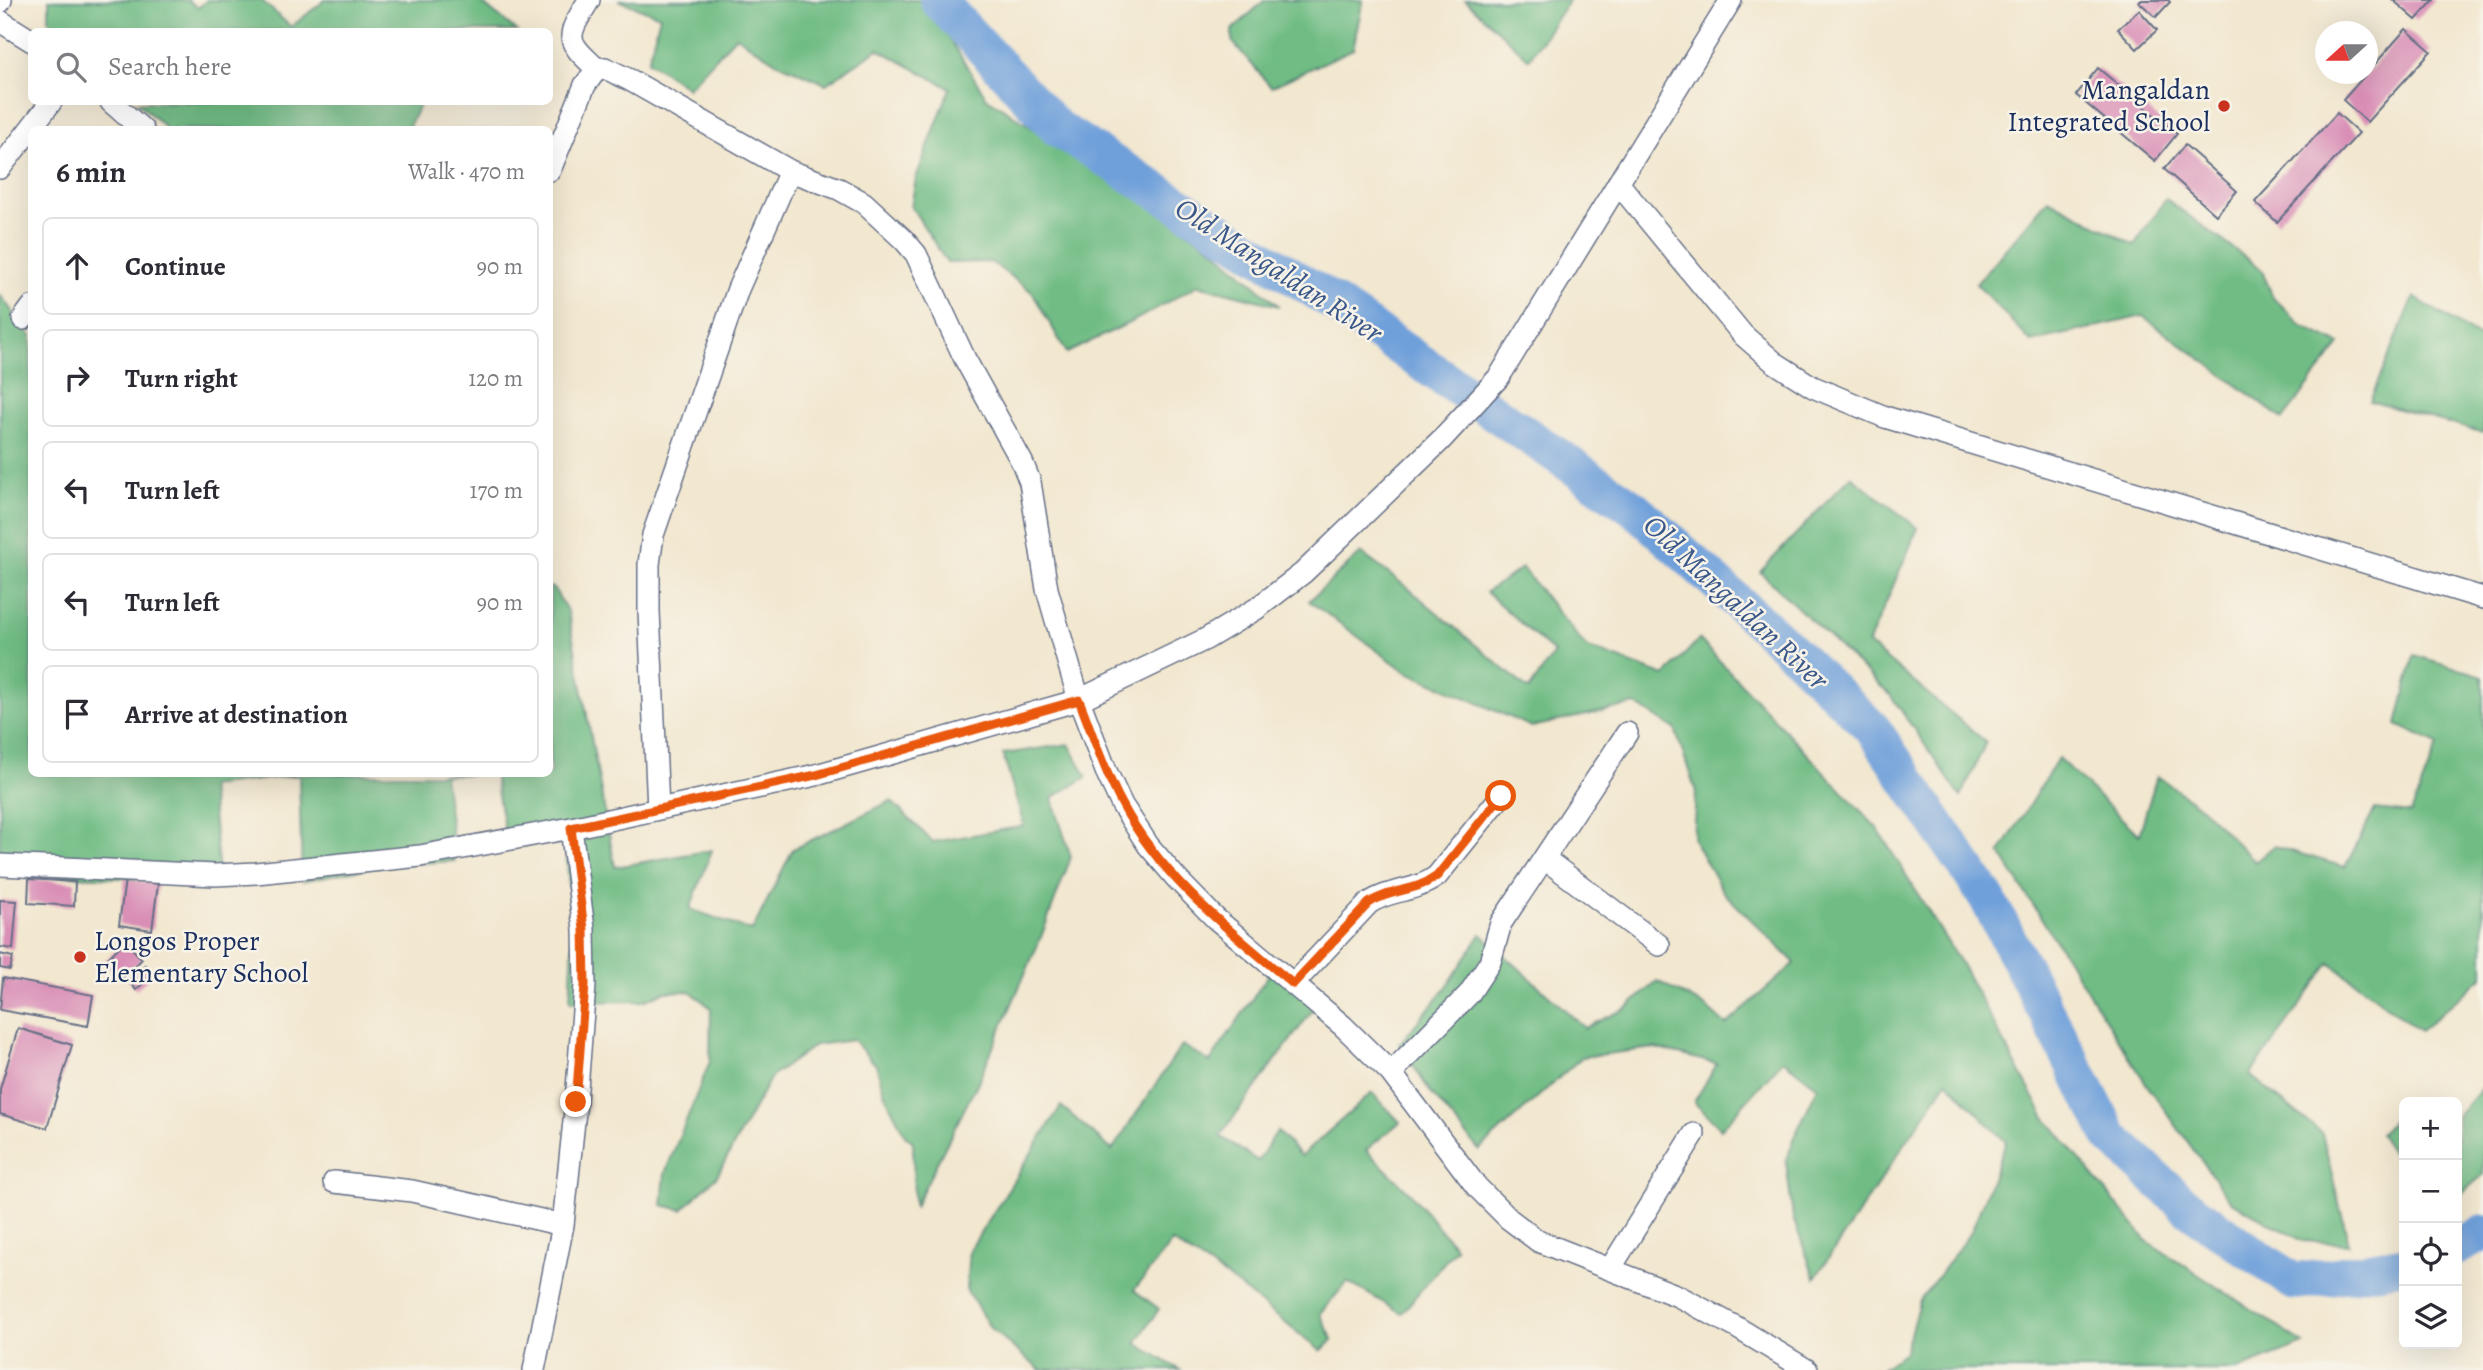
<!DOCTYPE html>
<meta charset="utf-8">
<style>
body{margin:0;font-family:Alegreya,serif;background:#f7f7f7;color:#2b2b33}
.controls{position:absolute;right:21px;bottom:21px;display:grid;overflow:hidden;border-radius:10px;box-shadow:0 7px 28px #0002}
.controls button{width:63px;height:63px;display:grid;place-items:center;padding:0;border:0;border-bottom:2px solid #e1e1e2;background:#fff;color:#2b2b33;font:35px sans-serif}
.compass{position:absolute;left:2315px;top:21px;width:63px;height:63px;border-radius:50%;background:#fff;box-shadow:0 7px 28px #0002;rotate:249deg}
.stop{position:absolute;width:21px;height:21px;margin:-16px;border:5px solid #ea580c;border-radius:50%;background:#fff}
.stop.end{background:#ea580c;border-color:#fff;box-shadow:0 2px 7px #0008}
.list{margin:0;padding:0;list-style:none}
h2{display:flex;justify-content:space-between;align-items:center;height:91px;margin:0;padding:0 28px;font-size:30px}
h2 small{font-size:23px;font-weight:400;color:#7c7c81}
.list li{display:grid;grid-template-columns:46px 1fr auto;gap:21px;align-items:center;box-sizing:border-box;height:98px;margin:0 14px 14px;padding:0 14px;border:2px solid #e1e1e2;border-radius:10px}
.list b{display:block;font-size:26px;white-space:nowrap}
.list em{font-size:23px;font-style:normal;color:#7c7c81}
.icon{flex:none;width:38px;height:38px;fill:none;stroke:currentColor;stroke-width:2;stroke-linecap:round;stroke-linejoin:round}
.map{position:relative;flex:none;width:2483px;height:1370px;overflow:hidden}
.search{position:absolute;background:#fff;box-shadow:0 7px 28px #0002;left:28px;top:28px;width:525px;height:77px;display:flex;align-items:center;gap:18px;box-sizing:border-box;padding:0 24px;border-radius:10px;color:#7c7c81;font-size:26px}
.panel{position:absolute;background:#fff;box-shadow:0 7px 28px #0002;left:28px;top:126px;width:525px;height:651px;border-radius:10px}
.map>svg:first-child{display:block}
</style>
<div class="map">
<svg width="2483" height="1370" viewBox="0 0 2483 1370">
<rect width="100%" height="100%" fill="#f7f3e8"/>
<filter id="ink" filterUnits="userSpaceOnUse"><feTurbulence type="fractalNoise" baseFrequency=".0143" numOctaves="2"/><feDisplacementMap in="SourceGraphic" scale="14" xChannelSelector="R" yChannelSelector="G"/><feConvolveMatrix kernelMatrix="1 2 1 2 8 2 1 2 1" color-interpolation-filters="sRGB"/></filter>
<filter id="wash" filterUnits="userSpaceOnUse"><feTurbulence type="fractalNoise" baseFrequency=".00686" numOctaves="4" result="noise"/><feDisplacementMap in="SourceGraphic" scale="28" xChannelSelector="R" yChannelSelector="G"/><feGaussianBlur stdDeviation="1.57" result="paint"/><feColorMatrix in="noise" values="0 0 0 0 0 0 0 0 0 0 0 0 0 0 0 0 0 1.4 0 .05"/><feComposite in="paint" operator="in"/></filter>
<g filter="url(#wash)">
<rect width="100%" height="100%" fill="#f2e7cf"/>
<path fill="#6fbc84" stroke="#457671" stroke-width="2" d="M49,0H188L198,8L207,0H261L291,27L325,0H478L517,31H62L49,20Z
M618,0H926L986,97L1214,249L1279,306L1198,285L1137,319L1067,353L1032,292L991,262L947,263L911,206L916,178L950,88L878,49L826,84L776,62L736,36L688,88L648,61L660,16Z
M1265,0H1363L1353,49L1271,87L1232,41V30Z
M1465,0H1569L1529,59Z
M137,102H421L407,130L167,129Z
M2048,199L2134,245L2166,199L2261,269L2273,297L2302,326L2340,344L2283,419L2143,316L2031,342L1976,284Z
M0,295L31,336L32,774H550V587L554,589L568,612L615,867L712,850L690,909L752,931L793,849L891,801L933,842L1024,826L1003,754L1069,744L1087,777L1052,798L1071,857L1041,937L978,1082L914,1208L913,1142L905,1135L885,1095L876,1065L853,1040L815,1045L771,1077L717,1176L682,1210L662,1205L665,1173L710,1061L711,1008L690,991L664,992L644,1001L570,1002L573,939L565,837L508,849L494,774L444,775L455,861L376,866L302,881L299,775L210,786L220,882L0,873Z
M2414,297L2483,340V433L2370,401Z
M1851,476L1918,528L1868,644L1986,742L1961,797L1891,696L1760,572Z
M1361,553L1408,588L1529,690L1554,653L1486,592L1522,568L1586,647L1665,676L1699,639L1877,828L1961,964L2044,1116L2147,1241L2304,1344L2237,1370H1880L1905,1352L1919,1302L1972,1230L2006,1142L1947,1081L1815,1278L1793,1218L1786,1161L1798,1129L1818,1087L1783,1060L1721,1129L1694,1102L1717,1064L1655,1048L1582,1057L1479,1150L1431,1093L1399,1044L1446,988L1481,934L1585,1028L1627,1008L1657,981L1705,1006L1726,1025L1795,963L1723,892L1693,839L1696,792L1675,729L1635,704L1532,727L1405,671L1309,601Z
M2414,655L2483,676V977L2420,1031L2330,963L2250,1075L2322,1134L2349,1244L2303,1241L2231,1202L2149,1088L2000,853L2058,758L2139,835L2157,776L2203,809L2255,862L2274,846L2345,867L2375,809L2411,813L2438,744L2397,725Z
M1277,962L1323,996L1220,1136L1258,1161L1277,1131L1301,1156L1372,1093L1400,1122L1366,1150L1410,1193L1456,1248L1402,1313L1347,1282L1320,1314L1333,1340L1321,1351L1227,1277L1172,1242L1134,1290L1159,1309L1136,1343L1180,1370H1040L991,1329L966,1289L969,1251L1061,1106L1112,1150L1182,1045L1210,1062Z
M2483,1086V1175L2457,1197V1116Z
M2404,1110V1170L2380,1134Z"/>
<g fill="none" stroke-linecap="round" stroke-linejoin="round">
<path stroke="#70a0da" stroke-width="37" d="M938,0L1057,128L1327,298L1635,509L1795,654L1873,729L1987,898L2111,1137L2188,1208L2294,1282L2404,1265
M2457,1247L2483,1233"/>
</g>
<g id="blocks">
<path fill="#d98eb6" d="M2140,0H2168L2170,2L2156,17L2139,2Z
M2393,0H2434L2416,20Z
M2139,10L2157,30L2137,49L2118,29Z
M2406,29L2431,51L2367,122L2343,100Z
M2098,68L2177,134L2155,161L2076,95Z
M2337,113L2359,133L2277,222L2255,202Z
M2185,145L2237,191L2216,215L2164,169Z
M29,879L75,882L74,906L28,903Z
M125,879L158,884L152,930L119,925Z
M0,900L17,901L13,949L0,947Z
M125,941L142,959L122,979L105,961Z
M0,954L13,957L10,970L0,968Z
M145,965L153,974L136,990L128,980Z
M3,978L93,995L88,1026L0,1010Z
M18,1028L72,1045L47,1128L0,1114V1089Z"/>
</g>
</g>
<g filter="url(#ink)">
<use href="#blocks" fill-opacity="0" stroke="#666f86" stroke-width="2"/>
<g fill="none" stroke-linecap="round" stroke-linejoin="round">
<defs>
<path id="minor" d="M589,0C566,38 564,39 597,69
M0,2L1,0
M0,21L32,41
M111,102L143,130
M0,168L51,102
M550,170L585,85L597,69L605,68L630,80L790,171L839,189L864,203L904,240L916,254L965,359L1022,462L1030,482L1047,589L1079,700L1106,771L1122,805L1148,845L1177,879L1215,918L1343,1026L1391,1073L1476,1186L1509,1219L1538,1241L1678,1296L1736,1327L1807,1370
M1618,183L1743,335L1774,362L1813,387L1885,417L2483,598
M23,319L32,307
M658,809L649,611V564L653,535L738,289L790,171
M1545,859L1659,945
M0,865L215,875L256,873L420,856L571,828L816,775L1079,700L1206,639L1256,609L1303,573L1440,441L1499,377L1731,0
M1293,984L1369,903C1390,889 1416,892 1437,876L1501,796
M1391,1073L1469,994L1490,962L1501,923L1627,733
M334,1182L412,1191L563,1225
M1610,1269L1694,1134
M534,1370L563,1225L576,1102L585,985L584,929L571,828"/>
</defs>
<use href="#minor" stroke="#666f86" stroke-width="24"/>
<use href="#minor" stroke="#fff" stroke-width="21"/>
</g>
</g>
<g fill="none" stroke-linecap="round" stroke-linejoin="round" filter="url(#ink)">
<path stroke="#ea580c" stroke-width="9" d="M576,1102L585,985L584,929L571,828L816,775L1079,700C1093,735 1104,771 1122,804C1161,878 1230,931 1293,984L1369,903C1390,889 1416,892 1437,876L1501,796"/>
</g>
<g fill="#c8321e" stroke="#f7f3e8" stroke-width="2.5">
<circle cx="2224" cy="106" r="7"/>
<circle cx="80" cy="957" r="7"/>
</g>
<g text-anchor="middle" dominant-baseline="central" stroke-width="5" stroke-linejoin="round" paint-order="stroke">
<g font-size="28" fill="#1b2f5e" stroke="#f7f3e8" text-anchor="end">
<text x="2210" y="90">Mangaldan<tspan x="2210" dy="32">Integrated School</tspan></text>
<text x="94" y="941" text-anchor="start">Longos Proper<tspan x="94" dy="32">Elementary School</tspan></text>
</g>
<g font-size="30" font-style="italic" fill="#395789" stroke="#f7f3e8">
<text transform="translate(1279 270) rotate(33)">Old Mangaldan River</text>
<text transform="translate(1736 602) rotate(43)">Old Mangaldan River</text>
</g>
</g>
</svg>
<div class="controls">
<button>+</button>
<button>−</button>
<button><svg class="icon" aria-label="locate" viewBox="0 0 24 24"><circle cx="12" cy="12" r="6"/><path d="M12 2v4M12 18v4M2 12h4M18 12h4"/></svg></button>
<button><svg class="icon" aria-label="layers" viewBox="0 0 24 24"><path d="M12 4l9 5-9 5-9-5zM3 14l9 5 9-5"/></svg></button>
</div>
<svg class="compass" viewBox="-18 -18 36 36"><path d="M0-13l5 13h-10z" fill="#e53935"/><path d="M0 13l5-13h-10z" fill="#7c7c81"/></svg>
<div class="stop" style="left:1501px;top:796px"></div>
<div class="stop end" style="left:576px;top:1102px"></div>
<div class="search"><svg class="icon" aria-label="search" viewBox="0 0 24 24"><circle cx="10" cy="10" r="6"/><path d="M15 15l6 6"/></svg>Search here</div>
<section class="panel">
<h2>6 min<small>Walk · 470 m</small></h2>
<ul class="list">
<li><svg class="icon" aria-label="ahead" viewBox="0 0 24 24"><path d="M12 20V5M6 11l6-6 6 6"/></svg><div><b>Continue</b></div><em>90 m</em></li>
<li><svg class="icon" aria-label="right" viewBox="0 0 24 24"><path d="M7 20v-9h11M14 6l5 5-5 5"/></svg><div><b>Turn right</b></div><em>120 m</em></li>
<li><svg class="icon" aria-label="left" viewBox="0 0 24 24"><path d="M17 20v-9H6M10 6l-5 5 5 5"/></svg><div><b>Turn left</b></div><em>170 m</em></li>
<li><svg class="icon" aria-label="left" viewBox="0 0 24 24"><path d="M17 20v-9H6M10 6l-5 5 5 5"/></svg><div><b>Turn left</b></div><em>90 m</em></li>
<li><svg class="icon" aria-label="arrive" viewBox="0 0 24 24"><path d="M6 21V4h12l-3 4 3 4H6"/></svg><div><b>Arrive at destination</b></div></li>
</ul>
</section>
</div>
